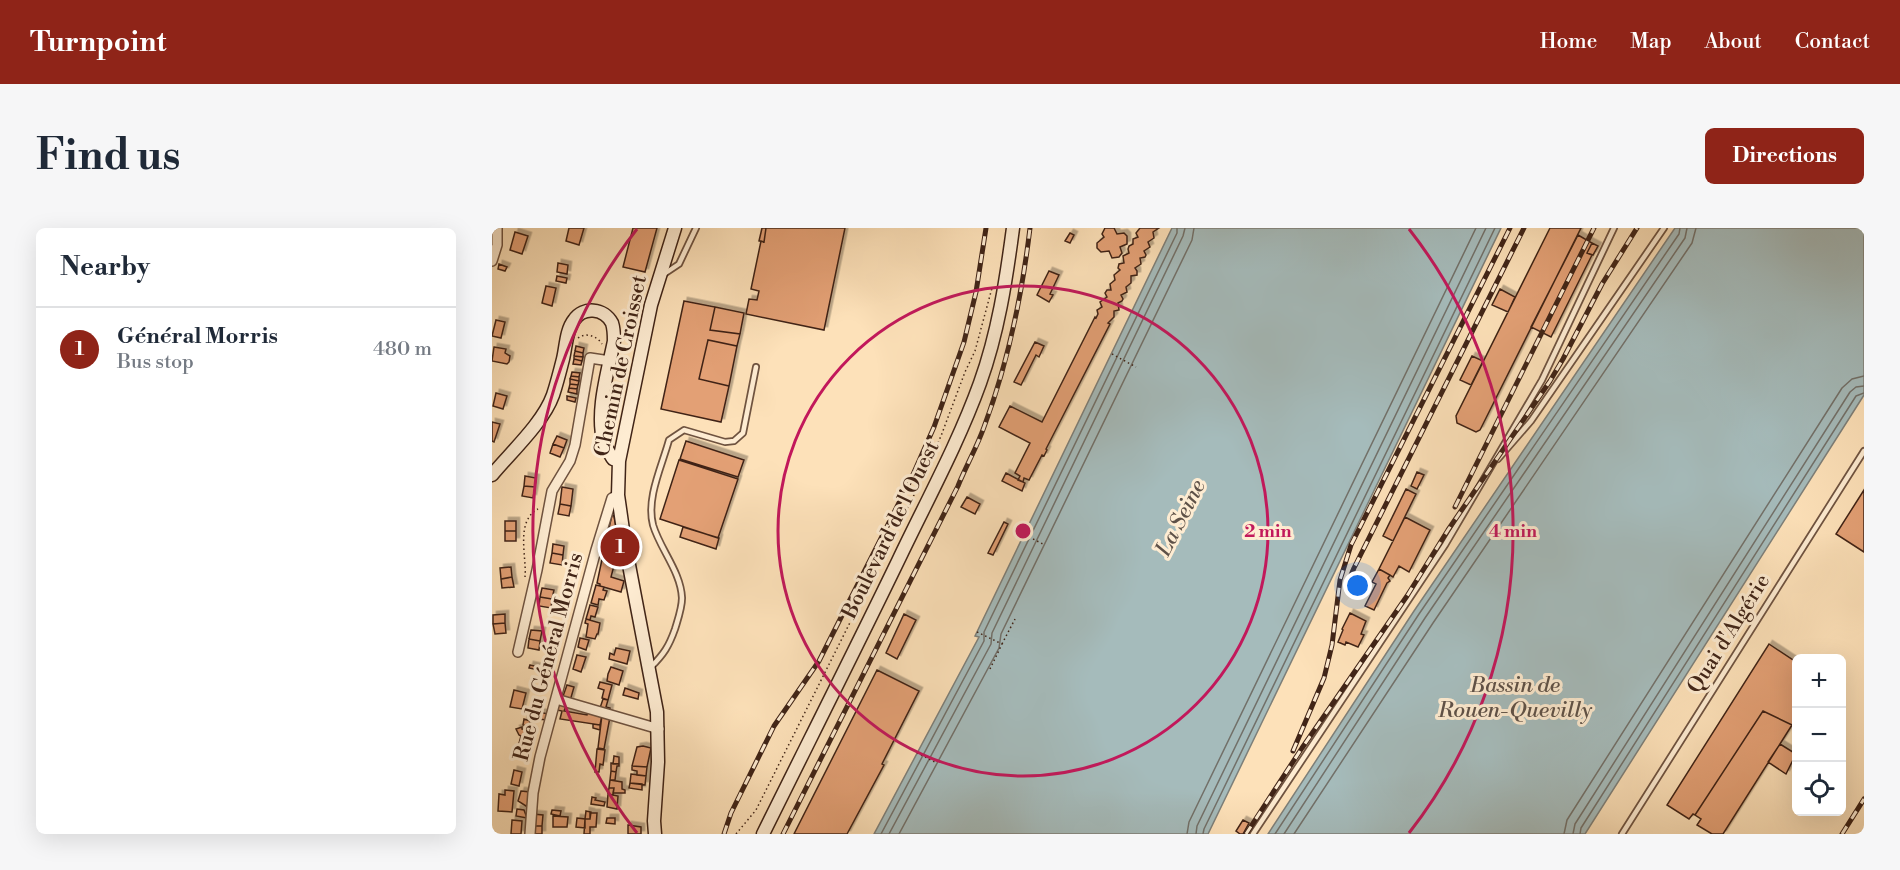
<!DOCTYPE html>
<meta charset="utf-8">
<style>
body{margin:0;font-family:"Libre Bodoni",serif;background:#f6f6f7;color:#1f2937}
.controls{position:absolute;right:18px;bottom:18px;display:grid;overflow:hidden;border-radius:9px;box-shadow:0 6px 24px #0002}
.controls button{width:54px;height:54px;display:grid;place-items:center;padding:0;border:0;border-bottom:2px solid #e0e1e3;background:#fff;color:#1f2937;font:30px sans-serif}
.you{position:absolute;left:866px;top:358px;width:21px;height:21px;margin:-15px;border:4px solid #fff;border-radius:50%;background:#1a73e8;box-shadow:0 0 0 9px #1a73e833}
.badge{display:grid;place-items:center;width:39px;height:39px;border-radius:50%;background:#8f2418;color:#fff;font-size:20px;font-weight:700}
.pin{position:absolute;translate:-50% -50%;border:3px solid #fff;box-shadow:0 2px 6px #0006}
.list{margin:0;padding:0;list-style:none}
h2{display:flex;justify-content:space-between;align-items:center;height:78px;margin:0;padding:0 24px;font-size:26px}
h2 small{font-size:20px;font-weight:400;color:#747a83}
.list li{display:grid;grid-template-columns:39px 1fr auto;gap:18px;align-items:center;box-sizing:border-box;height:84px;padding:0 24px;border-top:2px solid #e0e1e3}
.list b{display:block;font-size:22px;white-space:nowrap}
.list p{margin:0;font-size:20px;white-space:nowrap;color:#747a83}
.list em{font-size:20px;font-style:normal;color:#747a83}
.icon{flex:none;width:33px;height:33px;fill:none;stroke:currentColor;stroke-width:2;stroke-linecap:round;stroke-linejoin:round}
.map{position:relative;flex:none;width:1372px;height:606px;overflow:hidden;border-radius:9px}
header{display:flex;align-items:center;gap:36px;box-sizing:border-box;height:84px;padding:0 30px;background:#8f2418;color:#fff}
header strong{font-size:28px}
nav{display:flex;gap:33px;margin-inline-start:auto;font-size:21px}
.intro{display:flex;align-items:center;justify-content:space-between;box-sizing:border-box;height:144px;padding:0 36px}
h1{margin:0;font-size:42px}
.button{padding:15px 27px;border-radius:9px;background:#8f2418;color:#fff;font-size:21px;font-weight:700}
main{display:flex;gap:36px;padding:0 36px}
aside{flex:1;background:#fff;border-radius:9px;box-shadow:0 6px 24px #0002}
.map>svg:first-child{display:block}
</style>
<header>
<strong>Turnpoint</strong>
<nav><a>Home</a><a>Map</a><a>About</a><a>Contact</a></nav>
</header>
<div class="intro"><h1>Find us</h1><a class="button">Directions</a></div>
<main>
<aside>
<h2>Nearby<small></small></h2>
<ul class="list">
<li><span class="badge">1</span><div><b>Général Morris</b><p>Bus stop</p></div><em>480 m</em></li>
</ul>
</aside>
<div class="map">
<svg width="1372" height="606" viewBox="0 0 1372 606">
<defs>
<filter id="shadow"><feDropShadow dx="3.5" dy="-3.5" stdDeviation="0" flood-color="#0004"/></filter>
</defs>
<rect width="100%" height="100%" fill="#fde1b9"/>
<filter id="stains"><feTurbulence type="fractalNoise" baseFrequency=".00333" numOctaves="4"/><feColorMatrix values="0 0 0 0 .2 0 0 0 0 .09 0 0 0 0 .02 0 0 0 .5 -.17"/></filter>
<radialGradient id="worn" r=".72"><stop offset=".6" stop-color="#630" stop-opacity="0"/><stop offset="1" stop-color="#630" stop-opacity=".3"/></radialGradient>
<path fill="#a5bbbb" stroke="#7d7f79" stroke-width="1.5" d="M680,0H1009L716,606H382L487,409L483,408Z
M1183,0H1372V167L1093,606H776L922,383Z"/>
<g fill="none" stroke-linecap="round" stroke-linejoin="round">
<path stroke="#727069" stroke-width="1.5" d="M389,606L492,413V404L685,5V0
M397,606L499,416L500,405L691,8L693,0
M407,606L507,420L509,406L700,12L702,0
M695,606L697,594L984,0
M704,606L705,598L994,0
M711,606L712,601L1003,0
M783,606L927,386L1187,6L1188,0
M792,606L933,390L1193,10L1195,0
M802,606L941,395L1200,15L1204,0
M1072,606L1075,592L1350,160L1360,151L1372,148
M1081,606L1083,596L1358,164L1364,159L1372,158
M1088,606L1089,600L1364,168L1372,165"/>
</g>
<path fill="#e3a074" stroke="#402417" stroke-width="1.5" filter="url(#shadow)" d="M77,0H92L87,17L74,13Z
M141,0H165L153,44L131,39Z
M270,0H274L272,14L267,13Z
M274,0H353L332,102L254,86L257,71L265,72L267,63L259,61L269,13L272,14Z
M613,0H622L625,6L632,5L635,8V16L628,19L630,25L627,29L620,30L617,23L609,24L605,20V15L612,9L610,6Z
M648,0H667L661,4L662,10L656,14L658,19L652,23L654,27L653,29L648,30L649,36L643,40L645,43V47L639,48V55L634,59L635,64L629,67L631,71L630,73L626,75L627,82L622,83V89L616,95L618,96L554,221L555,222L552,228L550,227L537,252L532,250L531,254L526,252L528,248L523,245L538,215L507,199L518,178L550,194L603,89L604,90L606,86L605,82L610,79L608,74L615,69L613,65L615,62H619L618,56L623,52L622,47L628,42L626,40L627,36L632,35L631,28L637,25L636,21L637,18L641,16V11L646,9L644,5Z
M1058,0H1089L988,202L984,204L965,195L964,188Z
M23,4L36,8L30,26L18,22Z
M578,5L582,7L578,15L573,13Z
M1086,7L1100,15L1095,25L1100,27L1059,109L1039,99Z
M1100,15L1106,18L1101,27L1095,25Z
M66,35L76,37L75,46L65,44Z
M7,36L15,39L13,43L6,41Z
M557,43L567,47L558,66L561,67L557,74L545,67Z
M65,48L75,50L74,55L64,53Z
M54,58L64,60L60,78L50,75Z
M1008,61L1023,69L1016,84L1000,77Z
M192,73L223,79L218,102L248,106L245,118L216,112L207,151L237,158L229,194L169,181Z
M223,79L252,85L248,106L218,102Z
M4,92L13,94L9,110L0,108Z
M216,112L245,118L237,158L207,151Z
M543,114L552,118L547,129L544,127L529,157L522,154Z
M84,118L92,120L91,125L83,123Z
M2,119L14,121L13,125L18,128L17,134L15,136L0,133Z
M83,123L91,125V129L82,128Z
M82,128L91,129L90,133L82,131Z
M980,128L991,133L979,157L968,152Z
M82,131L90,133L89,137L81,136Z
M80,144L88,145L87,149L79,148Z
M79,148L87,149V153L78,151Z
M78,151L87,153L86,157L78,156Z
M78,156L86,157L85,161L77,160Z
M77,160L85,161V166L76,164Z
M4,165L15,168L11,181L1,178Z
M75,168L84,170L83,174L75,172Z
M0,194L8,196L2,214L0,213Z
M65,208L75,212L72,220L61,216Z
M194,213L252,232L246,249L188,231Z
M61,216L72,220L68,229L58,225Z
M187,232L246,251L226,310L168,291Z
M925,244L932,247L925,261L919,258Z
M514,245L533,255L530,263L510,253Z
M33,248L44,250L43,259L32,258Z
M32,258L43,259L41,270L30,268Z
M70,259L81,261L79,278L68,276Z
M914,261L924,266L901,313L891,308Z
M1372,262V324L1344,306Z
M475,269L488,276L483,286L469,279Z
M68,276L79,278L77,288L66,286Z
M120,287L122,288L128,319L125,326L112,322Z
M913,289L938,302L917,344L907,338L901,349L887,341Z
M13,293H24V303H13Z
M512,294L516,296L501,327L496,325Z
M191,299L227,310L224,321L188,309Z
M13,303H24V313H13Z
M61,316L72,318L71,327L60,325Z
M112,322L125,326L119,349L132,353L129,364L108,358V356L105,355Z
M60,325L71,327L70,337L58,335Z
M19,339L20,349L9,351L8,340Z
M887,341L898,347L896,350L898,353L895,355L882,382L873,378L884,356L880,354Z
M20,349L22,359L10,360L9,351Z
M104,357L112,359L111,362L115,363L112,372L107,371L106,377L99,375Z
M50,360L62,362L60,371L48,369Z
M48,369L60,371L59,380L47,378Z
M98,377L106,379L103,389L99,388L98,392L94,391Z
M858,385L874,393L869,406L872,407L866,419L854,414L853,417L846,414L851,402L850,401Z
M13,386V395L1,396V387Z
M412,386L424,392L405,431L394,425Z
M94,391L108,395L106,406H105L103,411L94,409L96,396L93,395Z
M13,395L14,405L3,406L1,396Z
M39,402L50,403L48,413L37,411Z
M88,410L97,412L94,422L86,419Z
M37,411L48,413L47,422L36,420Z
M1277,416L1304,434V490L1300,497L1271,483L1203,587L1201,586L1197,591L1175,577Z
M124,420L138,423L135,436L117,431L118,425L122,427Z
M85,427L94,429L89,444L81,441Z
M38,437L47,439V442L37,440Z
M119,439L131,443L127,457L115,453L116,446Z
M385,442L427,463L390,536L392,537L355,606H302Z
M108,454L120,457L116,472L110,470L112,462L106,460Z
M75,457L82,459L78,473L70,471Z
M133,460L147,465L146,471L131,467Z
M22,462L34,465L30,481L18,479Z
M111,471L116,472L114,479L118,480L117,486L107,483Z
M67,476L74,478L72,483L95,487L96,483L110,487L108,497L68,491L70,483L65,482Z
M1271,483L1300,497L1231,606H1220L1205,597L1209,591L1203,587Z
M47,484L56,486L55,492L46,491Z
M110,487L118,489L112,521L106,520Z
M32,491L38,493L37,498L31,497Z
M101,496L108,497V502L101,500Z
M30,499V501L38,502L37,506L40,507L37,522L26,519L29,508L27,507L24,501Z
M1288,516L1304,526L1294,546L1276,534Z
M151,518L159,520L155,539L140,538L145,519Z
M105,521L113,522L111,537L108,536L107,544H103Z
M122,528L127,529V536H121Z
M119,535L127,536V538H125L124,544L119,543Z
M140,538L155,539L154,548L145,547V543L140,542Z
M22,542L30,544L27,558L19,556Z
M119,543L124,544L123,552H118Z
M139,546L154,548L153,557L138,555Z
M118,552L130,554V561L133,562V565H121L122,560H117Z
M138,555L150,556V562L137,560Z
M117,560H122L121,567L116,566Z
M13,562L22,563L20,584L6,583L7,566L13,567Z
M29,563L38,564L37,576L34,578L26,573Z
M116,566L126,568L125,581L115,579Z
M100,569L104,570L103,572L113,574L112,578L99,576Z
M25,581L32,582L35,590L24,588Z
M60,582L69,583L68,588L59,586Z
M94,583L99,584L98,591H93Z
M98,585H105L104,599H98V606H92L93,591H98Z
M41,586L51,587L50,598H40Z
M61,588L76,589L75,599H61Z
M85,590L93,591V600L84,599Z
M115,590H123V596L114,595Z
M20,592L30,593L29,606H19Z
M751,592L757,595L751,606H748L744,603Z
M136,597L149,599V606H136Z
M40,598H50V606H40Z"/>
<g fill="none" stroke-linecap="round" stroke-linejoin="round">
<defs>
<path id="lane" d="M172,46L187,36L204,0
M1006,231L1039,193L1172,0
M159,439C172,426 177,418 183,401C186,391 190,380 190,370C189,344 168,321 161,297C154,270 170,238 177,212L192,202L233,214L242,213L251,205L264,139
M761,606L953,317L1050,152L1122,0
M1130,606L1372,223"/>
<path id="street" d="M0,33L5,17V0
M26,424L45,342L60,263L78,233L83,217L98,130L118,133
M64,471L167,501
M38,606L41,565L48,529L104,322L120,270L126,267"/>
<path id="secondary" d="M0,247C19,224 51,195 61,167C65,155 68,143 71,131C74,119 74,102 82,92C91,78 112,80 120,95C122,101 122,107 122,113C116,143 103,185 112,215C114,220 118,226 121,231L127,233
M163,606L162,593L166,534L165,484L133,316L126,267L127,233L159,77L183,0
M271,606C316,515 362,424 406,333C434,274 466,216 488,155C506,105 514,53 521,0"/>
</defs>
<use href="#lane" stroke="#6f5340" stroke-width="8"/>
<use href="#street" stroke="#6f5340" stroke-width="12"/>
<use href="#secondary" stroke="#402417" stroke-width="15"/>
<path stroke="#402417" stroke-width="1.5" stroke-dasharray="1.5 3" stroke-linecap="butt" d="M86,110C94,104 105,108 110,116
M620,126L644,139
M533,307L553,317
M33,349C35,329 23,293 46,281
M485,404L510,416L498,441
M510,416L523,391
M425,525L445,535
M244,606L264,582L430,251L449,208L473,144L483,123L500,60"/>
<use href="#lane" stroke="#feecd2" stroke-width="4.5"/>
<use href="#street" stroke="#feecd2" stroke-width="9"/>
<use href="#secondary" stroke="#feecd2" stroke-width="12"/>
<defs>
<path id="rail" d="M963,279L1102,0
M856,354L862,340L1032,0
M801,523L832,450L840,417L848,352L859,317L1018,0
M232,606L239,585L282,498L327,433L419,251L442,199L472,114L484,64L494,0
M291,606L466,258C474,238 485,219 492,199C516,135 530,67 538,0
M754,606L810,520L915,368L956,302L1058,153L1071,131L1110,56L1145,0
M1350,606L1372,571"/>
</defs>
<use href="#rail" stroke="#402417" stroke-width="5"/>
<use href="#rail" stroke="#feecd2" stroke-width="3" stroke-dasharray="9" stroke-linecap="butt"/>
</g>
<g fill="none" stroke="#c2185b" stroke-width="3">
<circle cx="531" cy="303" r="245"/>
<path d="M145 605A490 490 0 0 1 145 1M917 1A490 490 0 0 1 917 605"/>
</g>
<g text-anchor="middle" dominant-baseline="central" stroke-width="6" stroke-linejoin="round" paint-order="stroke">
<g font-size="21" fill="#402417" stroke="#feecd2">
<text transform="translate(129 138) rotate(-78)">Chemin de Croisset</text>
<text transform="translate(399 302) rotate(-64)">Boulevard de l'Ouest</text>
<text transform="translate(1237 406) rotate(-58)">Quai d'Algérie</text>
<text transform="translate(57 429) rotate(-75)">Rue du Général Morris</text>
</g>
<g font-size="22" font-style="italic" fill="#5e5148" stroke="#feecd2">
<text transform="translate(689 290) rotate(-63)">La Seine</text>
<text x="1023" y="457">Bassin de<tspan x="1023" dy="25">Rouen-Quevilly</tspan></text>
</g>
</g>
<circle cx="531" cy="303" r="9" fill="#c2185b" stroke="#feecd2" stroke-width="3"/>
<g font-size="18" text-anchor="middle" font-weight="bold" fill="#c2185b" stroke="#feecd2" stroke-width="6" stroke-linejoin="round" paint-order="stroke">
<text x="776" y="309">2 min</text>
<text x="1021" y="309">4 min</text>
</g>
<rect width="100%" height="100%" filter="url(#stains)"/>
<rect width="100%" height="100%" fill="url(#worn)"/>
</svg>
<div class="controls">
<button>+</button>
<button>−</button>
<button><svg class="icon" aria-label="locate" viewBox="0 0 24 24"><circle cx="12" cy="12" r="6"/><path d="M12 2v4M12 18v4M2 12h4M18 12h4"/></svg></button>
</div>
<div class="you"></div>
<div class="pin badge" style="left:128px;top:319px">1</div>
</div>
</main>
